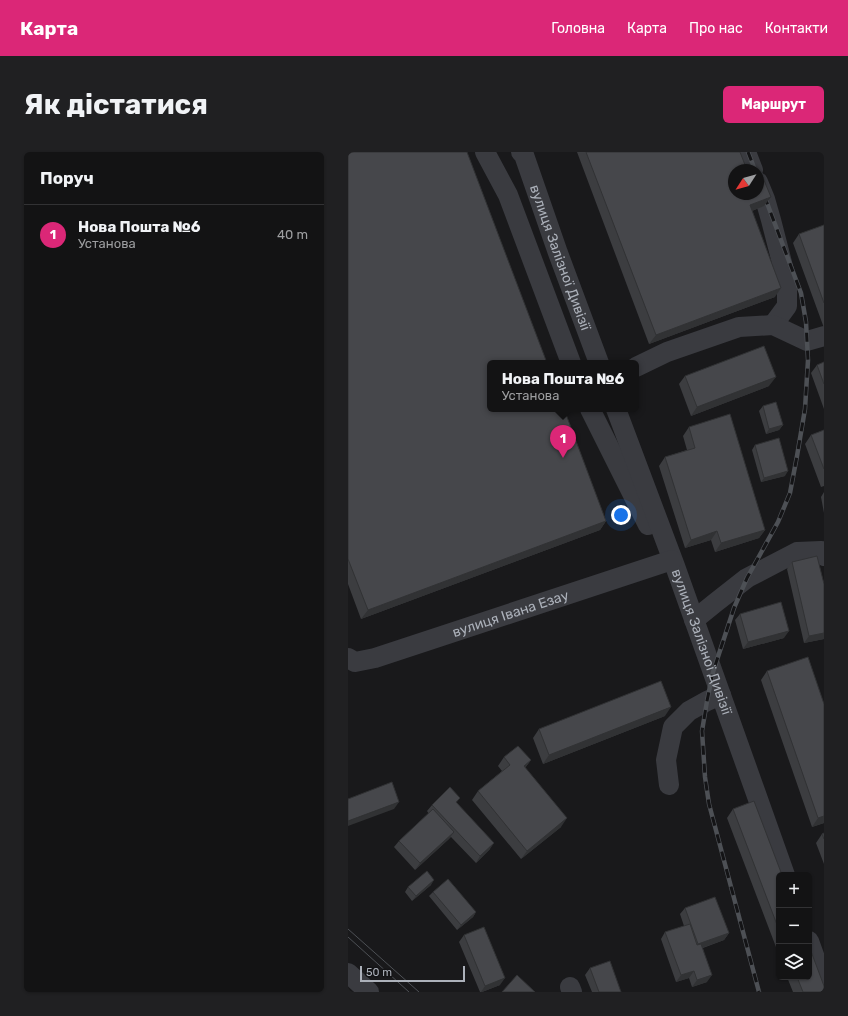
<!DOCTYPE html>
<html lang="uk">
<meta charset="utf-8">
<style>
body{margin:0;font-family:Rubik,sans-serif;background:#202022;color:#f1f3f6}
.controls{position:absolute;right:12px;bottom:12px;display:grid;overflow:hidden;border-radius:6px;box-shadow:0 1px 3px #0004}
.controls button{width:36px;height:36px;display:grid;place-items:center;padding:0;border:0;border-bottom:1px solid #323234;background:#131314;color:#f1f3f6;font:20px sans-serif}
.compass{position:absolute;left:380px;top:12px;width:36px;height:36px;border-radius:50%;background:#131314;box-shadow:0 1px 3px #0004;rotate:234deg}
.scale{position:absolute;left:12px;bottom:10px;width:105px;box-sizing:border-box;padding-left:4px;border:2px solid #acb1ba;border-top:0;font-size:11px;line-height:14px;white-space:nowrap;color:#acb1ba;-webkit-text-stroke:3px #141416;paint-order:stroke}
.you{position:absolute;left:273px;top:363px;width:14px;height:14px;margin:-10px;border:3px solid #fff;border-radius:50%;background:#1a73e8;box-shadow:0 0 0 6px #1a73e833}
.badge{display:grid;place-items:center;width:26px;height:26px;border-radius:50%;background:#db2777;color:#fff;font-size:13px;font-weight:700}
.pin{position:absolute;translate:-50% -33px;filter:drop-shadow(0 1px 2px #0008)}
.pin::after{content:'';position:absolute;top:21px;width:14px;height:12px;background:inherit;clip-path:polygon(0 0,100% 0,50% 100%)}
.popup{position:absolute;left:139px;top:208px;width:152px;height:52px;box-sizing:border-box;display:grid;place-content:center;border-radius:6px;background:#131314;filter:drop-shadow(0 1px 3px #0005);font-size:13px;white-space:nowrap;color:#9d9ea0}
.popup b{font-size:15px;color:#f1f3f6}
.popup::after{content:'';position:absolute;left:50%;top:100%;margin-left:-8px;border:8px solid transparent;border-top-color:#131314}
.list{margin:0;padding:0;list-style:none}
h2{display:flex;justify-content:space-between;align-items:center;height:52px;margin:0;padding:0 16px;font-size:17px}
h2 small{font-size:13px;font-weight:400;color:#9d9ea0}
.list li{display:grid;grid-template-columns:26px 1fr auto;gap:12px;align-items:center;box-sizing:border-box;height:60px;padding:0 16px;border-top:1px solid #323234}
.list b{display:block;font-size:15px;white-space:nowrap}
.list p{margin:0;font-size:13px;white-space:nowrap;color:#9d9ea0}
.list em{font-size:13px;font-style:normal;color:#9d9ea0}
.icon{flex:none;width:22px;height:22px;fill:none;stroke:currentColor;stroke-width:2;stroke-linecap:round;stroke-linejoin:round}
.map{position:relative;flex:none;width:476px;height:840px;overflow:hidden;border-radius:6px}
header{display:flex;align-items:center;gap:24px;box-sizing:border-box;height:56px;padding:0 20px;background:#db2777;color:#fff}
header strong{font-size:19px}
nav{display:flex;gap:22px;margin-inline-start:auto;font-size:14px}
.intro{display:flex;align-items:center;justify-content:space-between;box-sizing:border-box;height:96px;padding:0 24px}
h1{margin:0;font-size:28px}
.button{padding:10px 18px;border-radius:6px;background:#db2777;color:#fff;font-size:14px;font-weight:700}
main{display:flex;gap:24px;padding:0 24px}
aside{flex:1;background:#131314;border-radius:6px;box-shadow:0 1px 3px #0004}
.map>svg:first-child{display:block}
</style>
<header>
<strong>Карта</strong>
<nav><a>Головна</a><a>Карта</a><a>Про нас</a><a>Контакти</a></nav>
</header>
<div class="intro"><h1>Як дістатися</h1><a class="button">Маршрут</a></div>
<main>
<aside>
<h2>Поруч<small></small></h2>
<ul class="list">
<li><span class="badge">1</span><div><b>Нова Пошта №6</b><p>Установа</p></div><em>40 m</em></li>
</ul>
</aside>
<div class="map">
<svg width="476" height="840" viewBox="0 0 476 840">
<rect width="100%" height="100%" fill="#19191b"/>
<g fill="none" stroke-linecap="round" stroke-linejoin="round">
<g stroke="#3a3b40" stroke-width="20">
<path d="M137,0L160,43L223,211"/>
<path id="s1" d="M173,0L176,3L210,101L251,211"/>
<path d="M398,0L405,18"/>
<path d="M410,30L417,47L423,68L439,130V154L425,173"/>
<path d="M288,215L319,200L391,175L425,173L459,189L476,184"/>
<path d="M242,257L300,373"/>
<path id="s2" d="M268,257L327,414L437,723"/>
<path d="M346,468L367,451L399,426L449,400L473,399L476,404"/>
<path id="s3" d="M0,506L7,510L27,506L324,408"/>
<path d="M321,633L318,608L325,575L341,559L359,549L373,543"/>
<path d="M461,789L476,831"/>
<path d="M0,821L21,840"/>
<path d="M222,835L224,840"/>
</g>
<path stroke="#4d5055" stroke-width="1" d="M0,777L71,840
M0,785L61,840"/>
<defs>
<path id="rail" d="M400,0L407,18
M410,27L453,141L458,170L460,208L457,257L449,304L442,341L430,370L399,426L386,456L365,520L359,549L354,579L357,625L361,652L411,840"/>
</defs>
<use href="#rail" stroke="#4d5055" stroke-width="4.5"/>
<use href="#rail" stroke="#141416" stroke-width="3" stroke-dasharray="9" stroke-linecap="butt"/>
</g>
<path fill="#3c3d40" d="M0,0L258,369L252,378L13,467L0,432Z
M229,0H392L386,18L416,54L404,59L427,145L301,192Z
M476,73V176L445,91L451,82Z
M476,210V257L463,221L469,213Z
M337,224L421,234L343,264L331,232Z
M415,254L435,273L431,278L418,282L411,259Z
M341,275L417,378L411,386L367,400L363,388L337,396L311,314L317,305L339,298L335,284Z
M476,278V334L473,335L457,292L463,283Z
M407,293L437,324L413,330L404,298Z
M476,340V361L473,345Z
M444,410L476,432V487L456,491L439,417Z
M392,462L436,486L395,497L387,468Z
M419,519L476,552V671L464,675L413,528Z
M317,564L195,612L185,586L191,577Z
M156,605L183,608L177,616L213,675L173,707L124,648L130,639L154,619L150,614Z
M112,646L108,651L142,697L128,711L103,685L67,718L46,695L51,689L81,662L79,659L84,653Z
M385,657L431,723V803L379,666Z
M476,681V712L468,691L474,682Z
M83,733L64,749L57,740L60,735Z
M85,740L128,760L125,765L109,778L81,744Z
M337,756L381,781L376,788L355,796L359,830L344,835L341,826L328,830L313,787L317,780L336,774L332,762Z
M116,783L152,833L134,840H132L111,790Z
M242,816L273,840H244L237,823Z
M439,825H461L476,840H445Z"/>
<path fill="#313234" d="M423,45L416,54L396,62L402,53Z
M433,136L427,145L301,192L308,183Z
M428,225L421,234L343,264L349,255Z
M435,273L431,278L418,282L421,277Z
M440,319L437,324L413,330L416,326Z
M258,369L252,378L13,467L20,458Z
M417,378L411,386L367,400L373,391Z
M369,379L363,388L337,396L343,388Z
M441,479L436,486L395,497L400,490Z
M476,481V487L456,491L461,484Z
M323,555L317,564L195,612L201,603Z
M183,608L176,617V614Z
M51,650L46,657L0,674V669Z
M476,664V671L464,675L470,666Z
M219,666L213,675L173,707L179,699Z
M106,680L101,687L67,718L72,711Z
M146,691L142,697L128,711L132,704Z
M86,728L83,733L64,749L68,744Z
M128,760L125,765L109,778L113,773Z
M381,781L376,788L345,799L350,792Z
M346,819L341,826L328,830L333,823Z
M364,823L359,830L344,835L349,828Z
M157,826L152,833L134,840H133L137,834Z"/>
<path fill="#46474b" stroke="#313234" d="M0,0H119L199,211H142V257H216L258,369L20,458L0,407Z
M238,0H392L399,18H386V42H410V22L413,21L423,45L402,53L433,136L308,183Z
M476,73V151L451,82Z
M416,194L428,225L349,255L337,224Z
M476,210V232L469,213Z
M428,250L435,273L421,277L415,254Z
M382,262L417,378L373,391L369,379L343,388L317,305L347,296L341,275Z
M476,278V317L463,283Z
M431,286L440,319L416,326L407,293Z
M469,404L476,432V481L461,484L444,410Z
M433,450L441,479L400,490L392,462Z
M460,505L476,552V664L470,666L419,519Z
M313,529L323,555L201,603L191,577Z
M170,594L183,608L176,614L219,666L179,699L130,639L162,613L156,605Z
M44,630L51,650L0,669V647Z
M102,635L112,646L108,650L146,691L132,704L84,653Z
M406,649L434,723H431V778L385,657Z
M85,657L106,680L72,711L51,689Z
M476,681V687L474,682Z
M79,719L86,728L68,744L60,735Z
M100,727L128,760L113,773L85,740Z
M367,745L381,781L350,792L337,756Z
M342,772L349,793L353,792L364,823L349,828L346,819L333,823L317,780Z
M136,775L157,826L137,834L116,783Z
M461,794L476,834V840H455L449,825H461Z
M262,809L273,840H251L242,816Z
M169,823L187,840H154Z"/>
<g text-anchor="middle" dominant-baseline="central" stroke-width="4" stroke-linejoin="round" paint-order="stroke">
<g font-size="14" fill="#acb1ba" stroke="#141416">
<text stroke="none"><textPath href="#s1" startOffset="113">вулиця Залізної Дивізії</textPath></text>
<text stroke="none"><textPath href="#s3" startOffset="171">вулиця Івана Езау</textPath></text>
<text stroke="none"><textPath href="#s2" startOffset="248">вулиця Залізної Дивізії</textPath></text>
</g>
</g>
</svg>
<div class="controls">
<button>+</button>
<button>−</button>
<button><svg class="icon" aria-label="layers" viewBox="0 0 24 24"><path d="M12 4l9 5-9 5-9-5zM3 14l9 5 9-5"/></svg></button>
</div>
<svg class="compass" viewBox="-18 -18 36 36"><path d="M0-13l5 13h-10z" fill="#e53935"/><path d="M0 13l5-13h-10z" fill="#9d9ea0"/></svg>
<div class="scale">50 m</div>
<div class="you"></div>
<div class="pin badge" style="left:215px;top:306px">1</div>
<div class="popup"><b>Нова Пошта №6</b>Установа</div>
</div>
</main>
